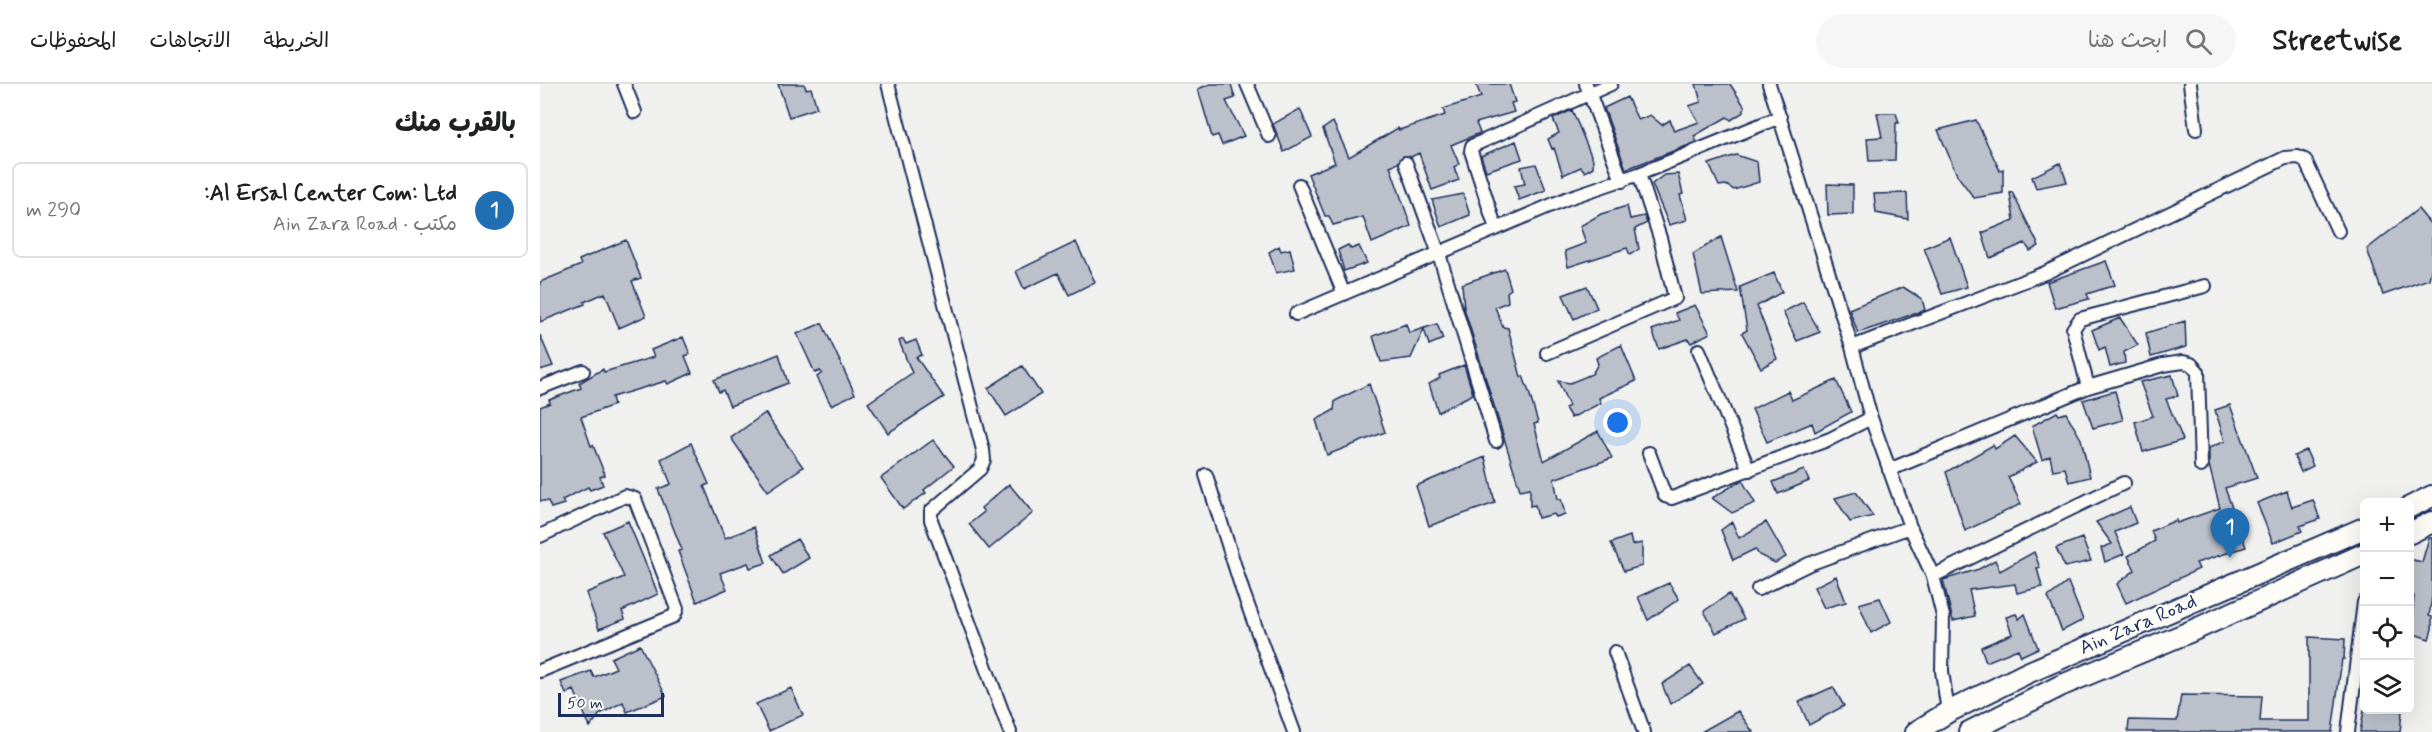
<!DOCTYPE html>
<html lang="ar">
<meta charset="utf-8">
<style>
body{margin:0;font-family:Mynerve,"Playpen Sans Arabic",sans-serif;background:#f6f6f6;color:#202124;direction:rtl}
.controls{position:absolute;right:18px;bottom:18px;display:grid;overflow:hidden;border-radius:9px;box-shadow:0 6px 24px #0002}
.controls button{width:54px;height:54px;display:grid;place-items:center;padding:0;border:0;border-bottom:2px solid #e0e0e0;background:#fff;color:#202124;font:30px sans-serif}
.scale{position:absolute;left:18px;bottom:15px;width:106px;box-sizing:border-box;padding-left:6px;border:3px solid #1b2f5e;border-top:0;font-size:16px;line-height:21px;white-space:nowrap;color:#1b2f5e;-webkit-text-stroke:4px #fdfcf7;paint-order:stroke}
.you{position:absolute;left:1078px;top:339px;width:21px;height:21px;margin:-15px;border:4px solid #fff;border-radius:50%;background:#1a73e8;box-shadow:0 0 0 9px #1a73e833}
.badge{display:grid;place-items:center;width:39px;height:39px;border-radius:50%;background:#1f6fb2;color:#fff;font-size:20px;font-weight:700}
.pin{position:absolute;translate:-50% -50px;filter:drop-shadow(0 2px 3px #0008)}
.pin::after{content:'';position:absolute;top:32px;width:21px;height:18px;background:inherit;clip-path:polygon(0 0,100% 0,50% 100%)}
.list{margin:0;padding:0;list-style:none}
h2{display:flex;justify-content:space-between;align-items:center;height:78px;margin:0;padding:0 24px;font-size:26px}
h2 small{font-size:20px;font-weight:400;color:#757577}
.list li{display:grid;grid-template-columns:39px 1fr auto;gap:18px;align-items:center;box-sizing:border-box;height:96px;margin:0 12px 12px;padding:0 12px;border:2px solid #e0e0e0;border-radius:9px}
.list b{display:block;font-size:22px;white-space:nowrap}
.list p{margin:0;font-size:20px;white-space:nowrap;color:#757577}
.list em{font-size:20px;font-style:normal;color:#757577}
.icon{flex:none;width:33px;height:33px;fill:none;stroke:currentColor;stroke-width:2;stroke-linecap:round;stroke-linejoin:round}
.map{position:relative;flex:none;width:1892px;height:648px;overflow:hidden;direction:ltr}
header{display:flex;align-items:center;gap:36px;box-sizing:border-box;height:84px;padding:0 30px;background:#fff;border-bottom:2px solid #e0e0e0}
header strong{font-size:28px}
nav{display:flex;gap:33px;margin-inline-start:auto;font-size:21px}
.search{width:420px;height:54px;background:#f6f6f6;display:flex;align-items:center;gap:15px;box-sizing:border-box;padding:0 21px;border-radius:33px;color:#757577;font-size:22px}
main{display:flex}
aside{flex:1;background:#fff}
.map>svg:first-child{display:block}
</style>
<header>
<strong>Streetwise</strong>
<div class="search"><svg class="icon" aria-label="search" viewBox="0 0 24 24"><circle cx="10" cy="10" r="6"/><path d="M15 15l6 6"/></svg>ابحث هنا</div>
<nav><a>الخريطة</a><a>الاتجاهات</a><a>المحفوظات</a></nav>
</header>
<main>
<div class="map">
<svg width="1892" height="648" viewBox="0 0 1892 648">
<rect width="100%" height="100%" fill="#f0f0ee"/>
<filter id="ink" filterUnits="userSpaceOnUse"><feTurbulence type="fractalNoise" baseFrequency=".0167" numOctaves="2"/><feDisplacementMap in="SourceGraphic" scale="12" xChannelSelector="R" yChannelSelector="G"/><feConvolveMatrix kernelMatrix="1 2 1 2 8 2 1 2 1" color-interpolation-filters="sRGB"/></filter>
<g filter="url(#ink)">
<path fill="#bbc0ca" stroke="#1b2f5e" stroke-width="1.5" d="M238,0H264L266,5L271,4L277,24L249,33Z
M670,0H691L695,14L686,17L704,52L682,61L678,51L672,53L658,5Z
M936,0H969L975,18L971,19L974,28L936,39L940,49L911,61L919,80L914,83L919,96L892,106L879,69L871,73L863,72L858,79L850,82L871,142L832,159L823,133L793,141L789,132H785L768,90L795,79L783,45L793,38L809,73L858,44L859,46L905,31L903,25L941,13Z
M1156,0H1190L1205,23L1202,29L1191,36L1187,33L1154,52L1157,58L1086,85L1064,24L1087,13L1098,36L1110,31L1122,41L1130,36L1134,47L1159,38L1149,22L1161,18Z
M760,25L772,53L744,68L733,40Z
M1032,26L1053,76V83L1045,88L1041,83L1023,91L1014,64L1012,65L1008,55L1019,49L1013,35Z
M1337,29H1356L1359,39H1356L1355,76L1329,77L1327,54L1342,53Z
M1436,36L1460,87L1463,85V109L1434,114L1417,91L1398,46Z
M976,57L982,75L946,87L941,72Z
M1196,71L1217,78L1219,98L1194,106L1186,101L1179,102L1169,80Z
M1520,79L1527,98L1496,104L1492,93Z
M996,80L1006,106L979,116L974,102L985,100L981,83Z
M1138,90L1143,110L1140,111L1147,136L1129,141L1112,100L1124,91Z
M1287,100L1313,101V130L1288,131Z
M1472,108L1499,162L1490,167L1485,159L1450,174L1442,149L1474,136L1470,109Z
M1367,109L1368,135L1336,129L1334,110Z
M923,110L930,131L901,143L892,116Z
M1087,122L1090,135L1104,132L1107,139L1095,145L1099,165L1090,171L1087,164L1028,183L1025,167L1046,159L1040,142L1061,130Z
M1878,125L1892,142V182L1889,195L1843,211L1827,165Z
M1181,153L1198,208L1162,210L1153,170Z
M1410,153L1427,203L1402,210L1384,164Z
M86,156L101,194L92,197L106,232L79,244L65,209L44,218L45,220L0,238V198L41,181L39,176Z
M536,158L555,198L529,211L518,189L484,205L476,187Z
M808,161L811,165L819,162L827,179L804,187L798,166Z
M739,162L741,167L750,165L755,185L736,189L729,168Z
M1566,177L1575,201L1547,210L1549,215L1515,224L1507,198Z
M965,185L971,205L967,208L968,218L955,223L963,243L968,244L981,293L983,292L989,308L998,339L994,340L1004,377L1058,347L1072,374L1014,395L1018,415H1021L1025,430L1016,433L1014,430L998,434L995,421L990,422V404L980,406L924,224L922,200Z
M1234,189L1242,208L1217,222L1237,275L1221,284L1202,249L1207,246L1200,203Z
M1047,202L1057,224L1034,235L1023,211Z
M1363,203L1382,215L1385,226L1318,249L1309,225Z
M1263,218L1280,248L1257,257L1243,228Z
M1155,221L1170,249L1151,259L1148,255L1119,265L1112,246L1139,236L1135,229Z
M1580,234L1598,261L1584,268L1585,279L1570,283L1565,263L1559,266L1552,246Z
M1645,237L1646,263L1611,273L1606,249Z
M282,239L315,310L291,321L277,293L282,289L280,287L275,289L257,250Z
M866,240L869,249L897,240L903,255L889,261L884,245L871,274L841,278L833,252Z
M0,251L13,282L0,286Z
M143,253L150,270L145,272L152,289L128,300L126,297L72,313L74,321L41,333L51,362L53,361L65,391L60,393L63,401L50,406L48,403L22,416L24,420L11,424L8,417H0V323L10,319L9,316L41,304L39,299L63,285L64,288L114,273L111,266Z
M363,255L366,260L376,256L382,271L376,273L404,313L348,349L328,319L372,289L359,257Z
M1081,261L1096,297L1059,314L1061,319L1031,334L1025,324L1029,322L1018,297L1030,299L1052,290L1058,280L1056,274Z
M239,270L248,299L190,322L183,306L179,308L174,296Z
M924,281L933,310L898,328L889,300L900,294L899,291Z
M482,282L501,310L466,332L448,304Z
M1632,291L1638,312L1626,315L1643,356L1603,368L1595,338L1613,332L1600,298Z
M1296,296L1311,328L1275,348L1272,339L1227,358L1212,325L1248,307L1252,316Z
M829,300L845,348L787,371L776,336L794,326L795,317Z
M1575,307L1583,336L1553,344L1543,316Z
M1690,321L1717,394L1685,404L1706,463L1656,479L1659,485L1586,519L1577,500L1595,486L1588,472L1615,457L1611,447L1636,436L1637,439L1680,424L1669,381V364L1685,357L1675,326Z
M1517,328L1519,331L1526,329L1541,355L1550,393L1529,398L1525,384L1513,386L1510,372L1502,376L1492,342Z
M225,329L263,383L228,407L191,354Z
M1475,352L1497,378L1468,393L1481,420L1425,447L1406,388L1453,361L1455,365Z
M393,356L414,382L384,406L386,409L363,425L341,394Z
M151,359L169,400L164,402L185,454L214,443L226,479L210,484L208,479L180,489L187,505L157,518L138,467L142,466L118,405L131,400L121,375Z
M1766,366L1773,382L1761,388L1754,372Z
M945,373L955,419L889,442L876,402Z
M1264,386L1269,397L1238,410L1233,398Z
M1202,396L1215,419L1192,429L1172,414Z
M469,400L493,429L449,465L429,440L444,428L441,424Z
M1747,407L1752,423L1773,416L1780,435L1760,442L1762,447L1733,459L1717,419Z
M1316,408L1333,432L1310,438L1295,414Z
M1590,423L1596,439L1575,448L1584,470L1565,478L1561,464L1572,460L1556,438Z
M88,437L118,510L82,527L85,535L59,545L46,509L84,493L63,448Z
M1192,438L1199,454L1226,438L1246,473L1235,479L1219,471L1215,465L1193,476L1181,446Z
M1090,452L1092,461L1102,459V482L1084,487L1071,459Z
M1542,454L1551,477L1525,483L1516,464Z
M1889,454H1892V512L1889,532L1892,533V545L1889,555L1871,549L1874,512L1869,511V475L1882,478Z
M257,455L269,474L243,490L231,471Z
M1494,468L1500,484H1497L1502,503L1477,509L1475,500L1429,506L1435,532L1413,537L1403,496L1439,485L1455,476L1460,487Z
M1296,492L1306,518L1284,524L1274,503Z
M1528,498L1543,536L1522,547L1508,513Z
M1129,499L1139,515L1108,536L1098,513Z
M1189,510L1204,535L1176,549L1164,527Z
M1340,514L1351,538L1331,549L1319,520Z
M1476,530L1479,535L1485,530L1498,564L1481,572L1478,565L1446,578L1441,563L1472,550L1466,533Z
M1769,553L1805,555L1804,575H1802L1792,648H1588L1589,636L1637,637L1641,611L1722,612L1720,637H1769Z
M100,561L126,612L87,628L83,618L60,630L50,643L34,606L26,610L21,598L51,587L54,593L76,584L71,574Z
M1150,582L1163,600L1130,620L1122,600Z
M1293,603L1304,622L1269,641L1259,618Z
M251,604L263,631L229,647L216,620Z
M1824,626L1862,627L1860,648H1820Z
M1198,627L1213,648H1161Z"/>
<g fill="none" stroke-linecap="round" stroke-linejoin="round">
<defs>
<path id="street" d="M84,0L95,28
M348,0L443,366L444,376L440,385L391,427V436L470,648
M707,0L729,52
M1046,0L1082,97
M1229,0L1312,263L1331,334L1370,443L1393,492L1403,532L1402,587L1408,628
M1650,0L1656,45
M866,79L899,170L956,357
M759,101L804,210
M956,145L931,67L932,62L1071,0
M756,230L1028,114L1099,90L1240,33
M1312,263L1505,189L1745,74L1758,73L1765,76L1798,147
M1159,266L1209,386
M1007,269L1135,214L1120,154L1099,90
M1548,303L1533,245L1540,235L1665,202
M0,304L43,287
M1109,369L1125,412L1132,414L1290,355L1331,334
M1349,386L1548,303L1623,281L1643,278L1651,280L1658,288L1661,382
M666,391L703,508L754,648
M0,452L85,412L95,415L137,525L134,532L0,587
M1393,492L1584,399
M1218,505L1269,480L1370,443
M1075,568L1104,648
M1808,648L1824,518"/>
<path id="primary" d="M1870,423L1892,412
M1870,449L1892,438
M1376,648L1408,628L1487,589L1824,444
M1429,648L1520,602L1647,549L1824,470"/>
</defs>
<use href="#street" stroke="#1b2f5e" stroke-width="16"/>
<use href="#primary" stroke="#1b2f5e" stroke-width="24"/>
<use href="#street" stroke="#fdfcf7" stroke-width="12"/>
<use href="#primary" stroke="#fdfcf7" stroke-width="20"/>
</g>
</g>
<g text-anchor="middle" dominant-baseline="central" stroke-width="4.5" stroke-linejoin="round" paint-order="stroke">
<g font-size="20" fill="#1b2f5e" stroke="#fdfcf7">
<text transform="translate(1598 541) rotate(-23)">Ain Zara Road</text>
</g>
</g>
</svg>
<div class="controls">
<button>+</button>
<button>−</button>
<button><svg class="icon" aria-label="locate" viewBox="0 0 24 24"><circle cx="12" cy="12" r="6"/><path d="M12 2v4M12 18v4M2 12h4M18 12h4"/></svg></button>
<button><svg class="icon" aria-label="layers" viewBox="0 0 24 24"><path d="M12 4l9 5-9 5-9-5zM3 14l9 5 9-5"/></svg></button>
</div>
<div class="scale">50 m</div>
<div class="you"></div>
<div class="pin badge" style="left:1690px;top:474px">1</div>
</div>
<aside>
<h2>بالقرب منك<small></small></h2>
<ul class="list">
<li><span class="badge">1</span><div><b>Al Ersal Center Com: Ltd:</b><p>مكتب · Ain Zara Road</p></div><em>290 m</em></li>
</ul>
</aside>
</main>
